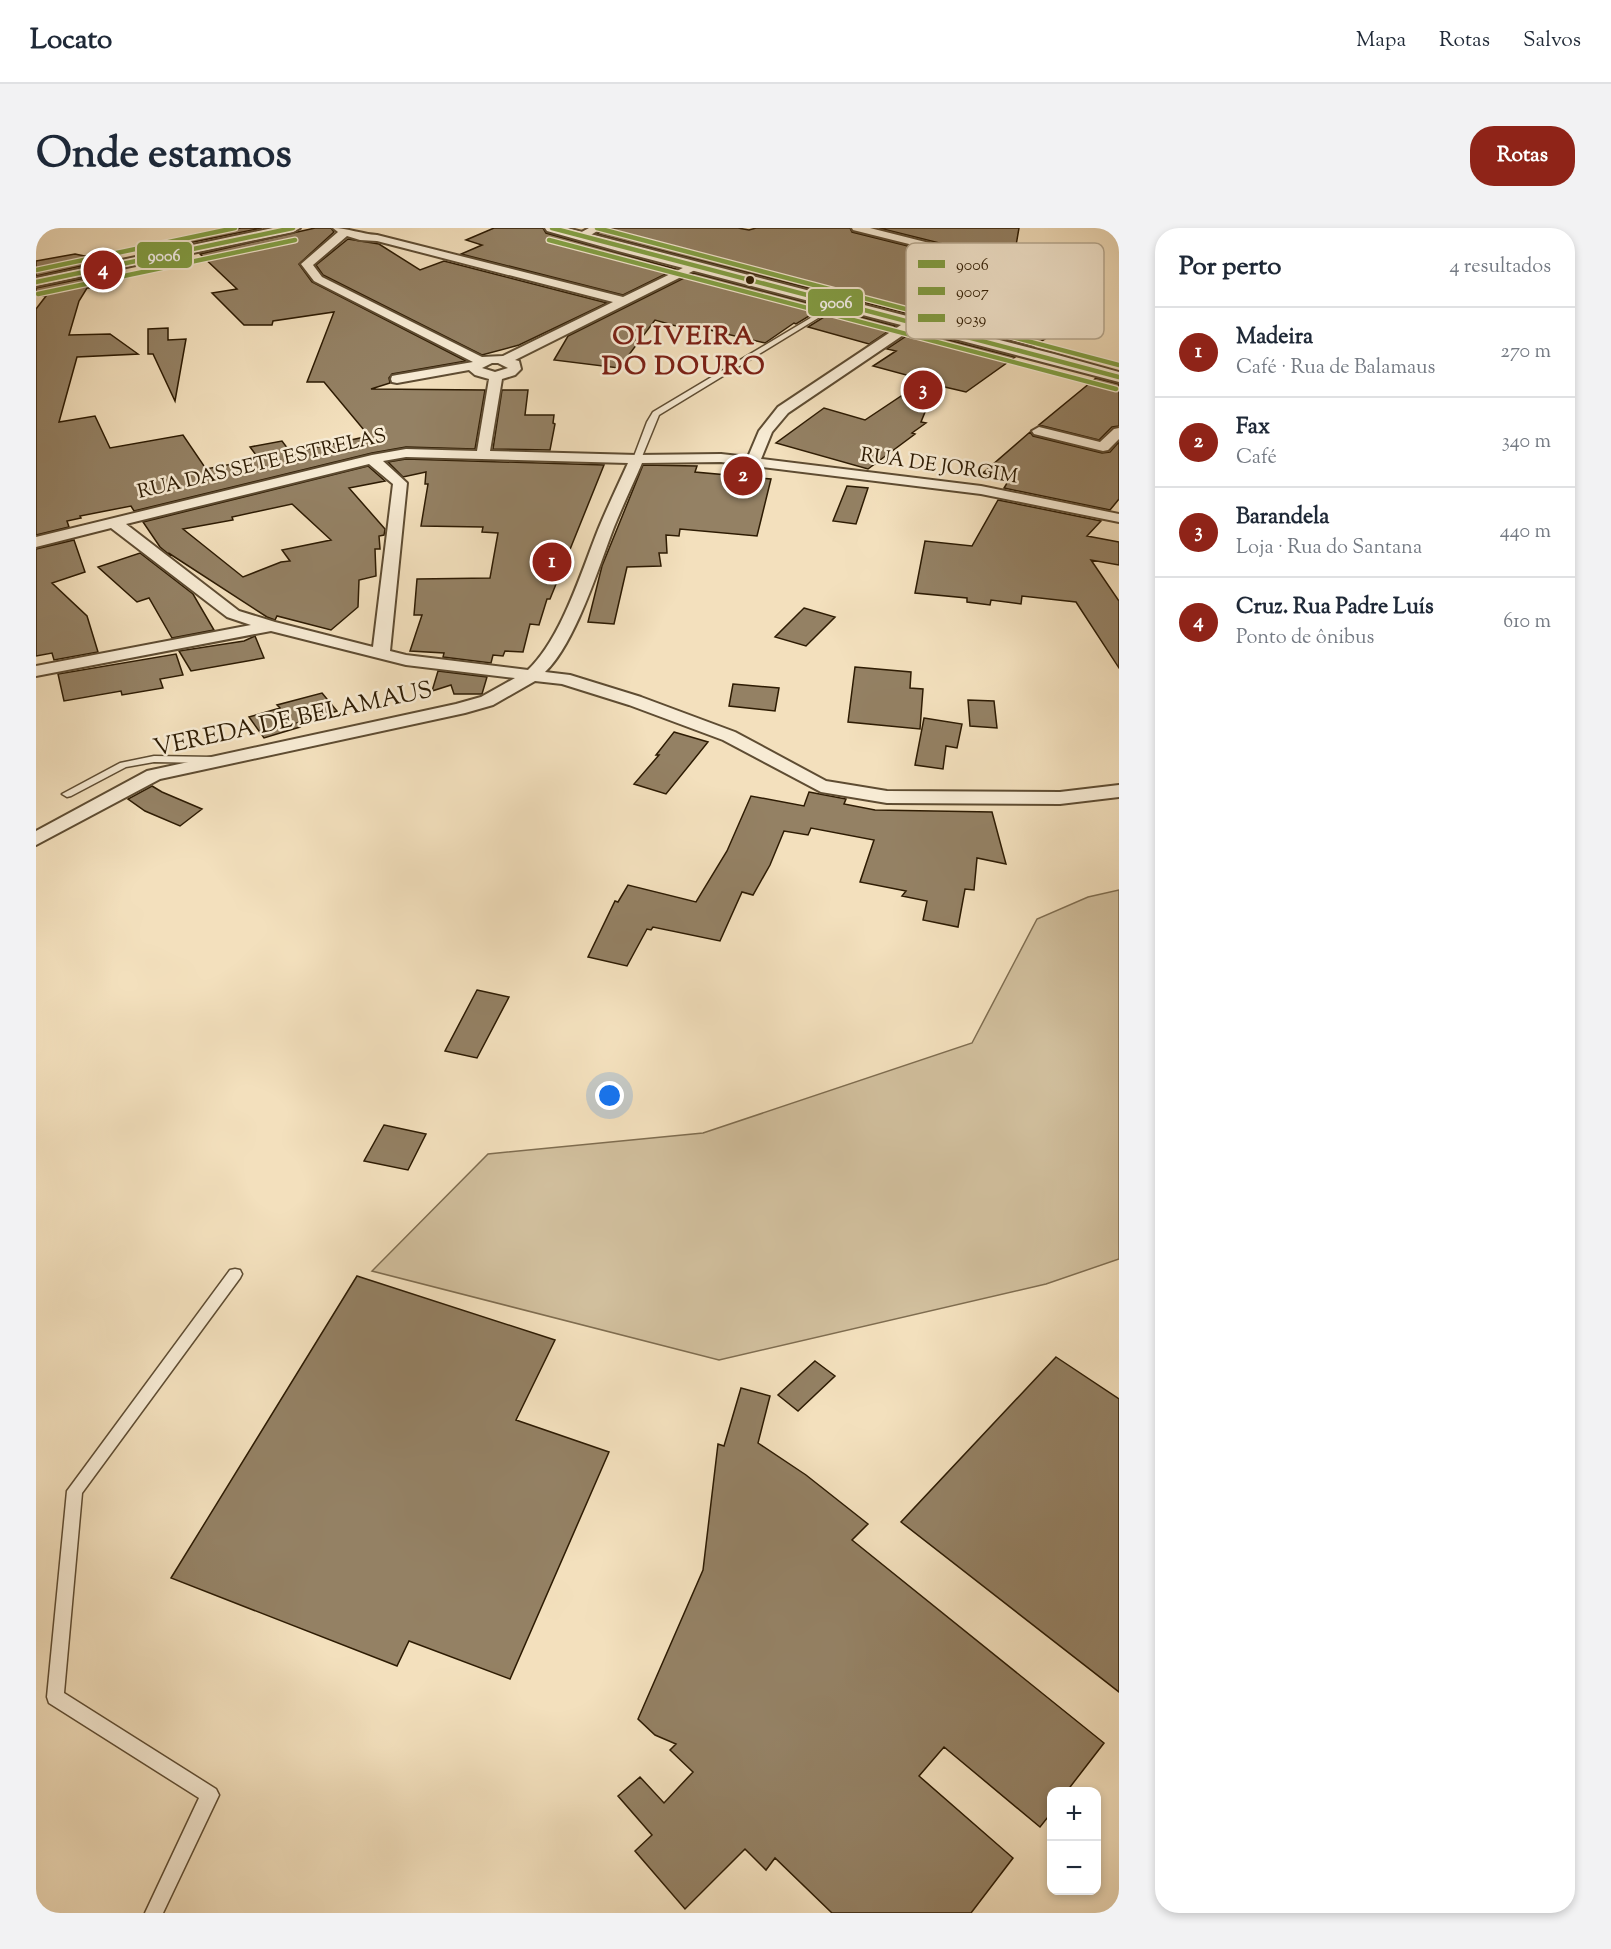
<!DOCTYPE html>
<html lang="pt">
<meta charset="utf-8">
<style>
body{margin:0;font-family:"Sorts Mill Goudy",serif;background:#f2f2f3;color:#1f2937}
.controls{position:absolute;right:18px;bottom:18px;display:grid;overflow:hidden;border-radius:12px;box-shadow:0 3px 9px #0003}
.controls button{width:54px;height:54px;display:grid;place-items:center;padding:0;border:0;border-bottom:2px solid #e0e1e3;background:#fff;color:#1f2937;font:30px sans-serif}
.you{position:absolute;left:574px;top:868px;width:21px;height:21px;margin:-15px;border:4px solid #fff;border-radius:50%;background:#1a73e8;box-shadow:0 0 0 9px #1a73e833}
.badge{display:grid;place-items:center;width:39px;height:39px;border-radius:50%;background:#8f2418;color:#fff;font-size:20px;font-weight:700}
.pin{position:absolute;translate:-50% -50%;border:3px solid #fff;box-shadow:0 2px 6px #0006}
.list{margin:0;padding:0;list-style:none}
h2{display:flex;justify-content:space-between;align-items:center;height:78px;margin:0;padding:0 24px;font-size:26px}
h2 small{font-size:20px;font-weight:400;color:#747a83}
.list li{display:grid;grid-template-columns:39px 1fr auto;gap:18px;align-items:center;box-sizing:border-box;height:90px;padding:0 24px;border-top:2px solid #e0e1e3}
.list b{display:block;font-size:22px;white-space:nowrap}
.list p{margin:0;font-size:20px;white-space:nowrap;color:#747a83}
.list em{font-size:20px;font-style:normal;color:#747a83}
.map{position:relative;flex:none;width:1083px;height:1685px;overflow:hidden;border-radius:24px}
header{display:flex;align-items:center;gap:36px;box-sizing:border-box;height:84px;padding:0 30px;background:#fff;border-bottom:2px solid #e0e1e3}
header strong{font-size:28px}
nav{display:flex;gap:33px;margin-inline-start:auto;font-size:21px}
.intro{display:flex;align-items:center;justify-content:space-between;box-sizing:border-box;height:144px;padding:0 36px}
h1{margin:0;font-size:42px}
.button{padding:15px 27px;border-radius:24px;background:#8f2418;color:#fff;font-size:21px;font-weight:700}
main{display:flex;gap:36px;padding:0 36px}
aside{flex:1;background:#fff;border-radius:24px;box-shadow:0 3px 9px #0003}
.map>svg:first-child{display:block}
</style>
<header>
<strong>Locato</strong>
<nav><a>Mapa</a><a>Rotas</a><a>Salvos</a></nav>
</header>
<div class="intro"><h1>Onde estamos</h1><a class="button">Rotas</a></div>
<main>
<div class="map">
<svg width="1083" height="1685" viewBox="0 0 1083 1685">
<rect width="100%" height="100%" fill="#f3e0bd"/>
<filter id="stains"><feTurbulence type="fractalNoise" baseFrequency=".00333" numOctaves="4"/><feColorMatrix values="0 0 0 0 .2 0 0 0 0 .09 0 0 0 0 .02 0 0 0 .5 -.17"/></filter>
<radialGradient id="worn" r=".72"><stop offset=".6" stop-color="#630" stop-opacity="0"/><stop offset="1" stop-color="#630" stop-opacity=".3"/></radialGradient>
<path fill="#d1bf9d" stroke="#7f6d50" stroke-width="1.5" d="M1083,662V1031L1010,1056L683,1132L336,1043L452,926L667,905L936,815L1001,691L1052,669Z"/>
<path fill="#948164" stroke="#2d1b03" stroke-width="1.5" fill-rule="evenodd" d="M205,0H226L153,15L148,10Z
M279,0H295L298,4L263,36L276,54L430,133L356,146L353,150L354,155L335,161L449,162L439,221L370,219L336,225L98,283L95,278L44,288L45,290L31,293L33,299L0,307V81L10,68L0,67V60L88,42L77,60H51L43,73L33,107L74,106L102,126L41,129L23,194L59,188L74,220L147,207L170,241L223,231L214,219L246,213L255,225L333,208L288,154H271L298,84L237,93L236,97H208L176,65L201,61L164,26Z
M458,0H507L510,5L640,41L587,67L425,26L446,17L430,12Z
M568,0H702L713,2L720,0H814L816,4L912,28L921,23L919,19L843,0H983L976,41L969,50L1031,64L1009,78L1047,87L998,118L561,6Z
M312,11L343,16L384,42L408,33L571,75L483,117L446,127L287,47L280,37Z
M39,26L58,30L77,26L82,30L0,48V33Z
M658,45L788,79L760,96L758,95L729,115L652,97L647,100L619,92L583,140L518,132L532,108Z
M799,82L860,98L833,116L772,99Z
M132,100V112L150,111L139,173L117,126H112V101Z
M878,103L979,129L930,164L900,157L885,194L890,195L876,205L879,206L832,241L740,215L788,180L829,192L889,152L837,138L860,123L851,121Z
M1060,150L1083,156V198L1076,199L1063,212L1003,197Z
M466,162H492L489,187H518L517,195L519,196L514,222L457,221Z
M994,204L997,208L1066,225L1074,224L1083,214V271L1074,282L968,260L973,252L947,245Z
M370,231L568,237L514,371H511L503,397L494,396L487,424L469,423L467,428L457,427L455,435L407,429L408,425L374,423L386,387H378L381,351L454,350L462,305L446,304L447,299L385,298L392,256H389L390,244L367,249L352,234Z
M607,237L661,238L659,244L735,251L721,308L644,301L643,308L630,307L631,325H623L625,338L591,339L578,396L552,394L566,338Z
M332,238L349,253L313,260L349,301L348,307L343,308L344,321H339L340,348L323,352L322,379L295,402L241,388L239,392L231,389L134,326L135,328L124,319L107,294ZM256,276L295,312L246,322L254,333L245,334L207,349L147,301L197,292L196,289Z
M811,258L832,260L820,296L797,293Z
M962,272L1065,293L1051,308L1083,314V337L1055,332L1083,373V440L1040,374L986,368L985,376L955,372L954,377L931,374V370L879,365L889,313L936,318Z
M38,312L49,344L16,355L51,388L62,424L18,432L16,425L0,428V321Z
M104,325L157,366L178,402L136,410L113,370L101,374L62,339Z
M768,380L799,389L770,418L739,409Z
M219,408L228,430L155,443L143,423L208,413Z
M140,426L147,447L124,451L127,460L86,467L85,463L28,473L22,446Z
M819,439L875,444L874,460L887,461L884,501L812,494Z
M402,443L451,449L446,466H418L415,457L396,463Z
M697,456L743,460L739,483L693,478Z
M286,465L301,483L261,495L264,499L228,510L213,489L244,480L241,477Z
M932,472L958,473L961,500L934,498Z
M888,490L926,496L921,520L910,518L907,541L879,537Z
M638,504L672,514L630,566L598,556L623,527H620Z
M116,558L126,564L166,581L144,598L109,583L92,571Z
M773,564L810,571L808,576L839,582L956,584L970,636L941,630L938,662L929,661L922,699L887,692L891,673L866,668L870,663L824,654L838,612L775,600L772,607L748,603L734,637L717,667L706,664L684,713L617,699L615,702L611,701L591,738L552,729L579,673L582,674L592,657L660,674L691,623L715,568L768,578Z
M441,762L473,769L441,830L409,823Z
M348,897L390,906L372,942L328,933Z
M321,1048L519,1112L480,1192L573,1224L474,1451L373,1413L361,1438L135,1350Z
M1020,1129L1083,1171V1464L865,1294Z
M779,1133L799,1148L762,1183L742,1167Z
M705,1160L734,1168L722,1215L770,1247L832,1296L816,1312L1068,1515L1031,1563H1016V1584L1004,1599L908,1519L883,1548L977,1630L935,1685H796L739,1630L730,1642L709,1621L649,1681L599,1623L616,1607L582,1568L604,1549L628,1575L657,1544L634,1522L640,1516L619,1507L602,1491L667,1342L682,1216L688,1218Z"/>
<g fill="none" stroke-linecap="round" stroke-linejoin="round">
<defs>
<path id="service" d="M803,73L805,74V76L623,187L605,231L598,233L597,231L611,194L617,184Z
M118,528L178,529L183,532L178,535L118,534L90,539L35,568L31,569L26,566L84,535Z
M199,1041L204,1042L206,1046L204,1050L46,1265L28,1465L180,1561L183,1567L127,1685H109L163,1570L13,1475L11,1469L31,1263L194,1042Z"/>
<path id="minor" d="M297,0C312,0 325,6 341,7L587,69L653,37H661V41L479,132L483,133L485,141L479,147L466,151L454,223L601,227L685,226L712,229L723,203L742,179L874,91H882V97L752,185L736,204L725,231L945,258L1083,286V294L945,266L685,234L606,235C597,256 587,277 578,299C563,338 539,416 509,444L534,447L605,469L699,504L790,553L851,563L1024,564L1083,557V569L1024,576L851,575L785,564L687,512L593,477L526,456L499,453L457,477L429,485L124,551L0,617V603L111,543L420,476L445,469L479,450L370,437L235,403L0,448V438L215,397L191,389L75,300L0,319V309L336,227L370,221L441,223L453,151L439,147L433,142L361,155L356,154L355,151L356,148L361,147L437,134L278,53L265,36L302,4ZM311,8L324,12L341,13L577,74L467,128L446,129L286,49L277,37ZM456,135H462L472,140L459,144L446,140ZM370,229L592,235C582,257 571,280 562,302C545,345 525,411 492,442L370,427L354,423L371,255L347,233ZM333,236L357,256L337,419L239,394L203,383L90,296Z
M553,0H566L550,10H542V6Z
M816,0H834L917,21L919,23L913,26L817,2Z
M1003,199L1064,214L1078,201L1083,200V211L1072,222L1067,223L998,206L996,203Z"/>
<path id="tertiary" d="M237,0H264L257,4L0,58V50Z
M509,0H531L1018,126L1083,144V154L582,23L511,3Z"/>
</defs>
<use href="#service" stroke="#5e4c32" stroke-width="3"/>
<use href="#minor" stroke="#5e4c32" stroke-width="4"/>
<use href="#tertiary" stroke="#5e4c32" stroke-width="4"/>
<use href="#service" fill="#f7ebd4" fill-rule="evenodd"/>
<use href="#minor" fill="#f7ebd4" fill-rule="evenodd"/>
<use href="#tertiary" fill="#f7ebd4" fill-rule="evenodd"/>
<defs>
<path id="bus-1" d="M516,0L1083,149
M0,54L257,0"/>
<path id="bus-2" d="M513,12L1080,161
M2,66L259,12"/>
<path id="bus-3" d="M561,0L1083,137
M0,42L199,0"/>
</defs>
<use href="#bus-1" stroke="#f7ebd4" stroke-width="7"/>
<use href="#bus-2" stroke="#f7ebd4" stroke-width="7"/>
<use href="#bus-3" stroke="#f7ebd4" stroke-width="7"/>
<use href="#bus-1" stroke="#83a245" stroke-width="4.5"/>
<use href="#bus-2" stroke="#83a245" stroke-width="4.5"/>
<use href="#bus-3" stroke="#83a245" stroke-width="4.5"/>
</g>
<circle fill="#2d1b03" stroke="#f7ebd4" stroke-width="2" cx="714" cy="52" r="5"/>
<g text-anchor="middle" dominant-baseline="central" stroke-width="5" stroke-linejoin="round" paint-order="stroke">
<g font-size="20" fill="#2d1b03" stroke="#f7ebd4">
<text transform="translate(226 237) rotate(-13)">RUA DAS SETE ESTRELAS</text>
<text transform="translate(903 239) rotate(8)">RUA DE JORGIM</text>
</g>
<g font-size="24" fill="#2d1b03" stroke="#f7ebd4">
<text transform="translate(257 492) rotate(-12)">VEREDA DE BELAMAUS</text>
</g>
<g font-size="26" font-weight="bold" letter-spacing="1.5" fill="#7a1f14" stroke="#f7ebd4">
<text x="648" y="109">OLIVEIRA<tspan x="648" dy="30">DO DOURO</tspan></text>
</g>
</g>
<rect x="870" y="15" width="198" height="96" rx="9" fill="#f7ebd4" stroke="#baad95" stroke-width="1.5"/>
<rect x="882" y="32" width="27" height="8" fill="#83a245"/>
<rect x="882" y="59" width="27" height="8" fill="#83a245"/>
<rect x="882" y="86" width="27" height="8" fill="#83a245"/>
<g font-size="16" fill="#2d1b03">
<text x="920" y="42">9006</text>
<text x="920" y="69">9007</text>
<text x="920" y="96">9039</text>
</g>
<g stroke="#f7ebd4" stroke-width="2">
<rect x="100" y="13" width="57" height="28" rx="6" fill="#83a245"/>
<rect x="771" y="60" width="57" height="29" rx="6" fill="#83a245"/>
</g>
<g font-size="16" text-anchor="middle" font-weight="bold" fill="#fff">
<text x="128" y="33">9006</text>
<text x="800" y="80">9006</text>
</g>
<rect width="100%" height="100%" filter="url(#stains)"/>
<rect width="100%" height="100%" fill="url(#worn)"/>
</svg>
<div class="controls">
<button>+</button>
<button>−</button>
</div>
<div class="you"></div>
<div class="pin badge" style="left:516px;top:334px">1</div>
<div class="pin badge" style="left:707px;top:248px">2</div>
<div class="pin badge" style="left:887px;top:162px">3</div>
<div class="pin badge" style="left:67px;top:42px">4</div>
</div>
<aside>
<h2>Por perto<small>4 resultados</small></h2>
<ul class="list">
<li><span class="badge">1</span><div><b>Madeira</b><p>Café · Rua de Balamaus</p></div><em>270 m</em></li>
<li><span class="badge">2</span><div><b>Fax</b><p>Café</p></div><em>340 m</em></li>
<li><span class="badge">3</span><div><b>Barandela</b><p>Loja · Rua do Santana</p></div><em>440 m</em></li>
<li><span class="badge">4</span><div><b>Cruz. Rua Padre Luís</b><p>Ponto de ônibus</p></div><em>610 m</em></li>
</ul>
</aside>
</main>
